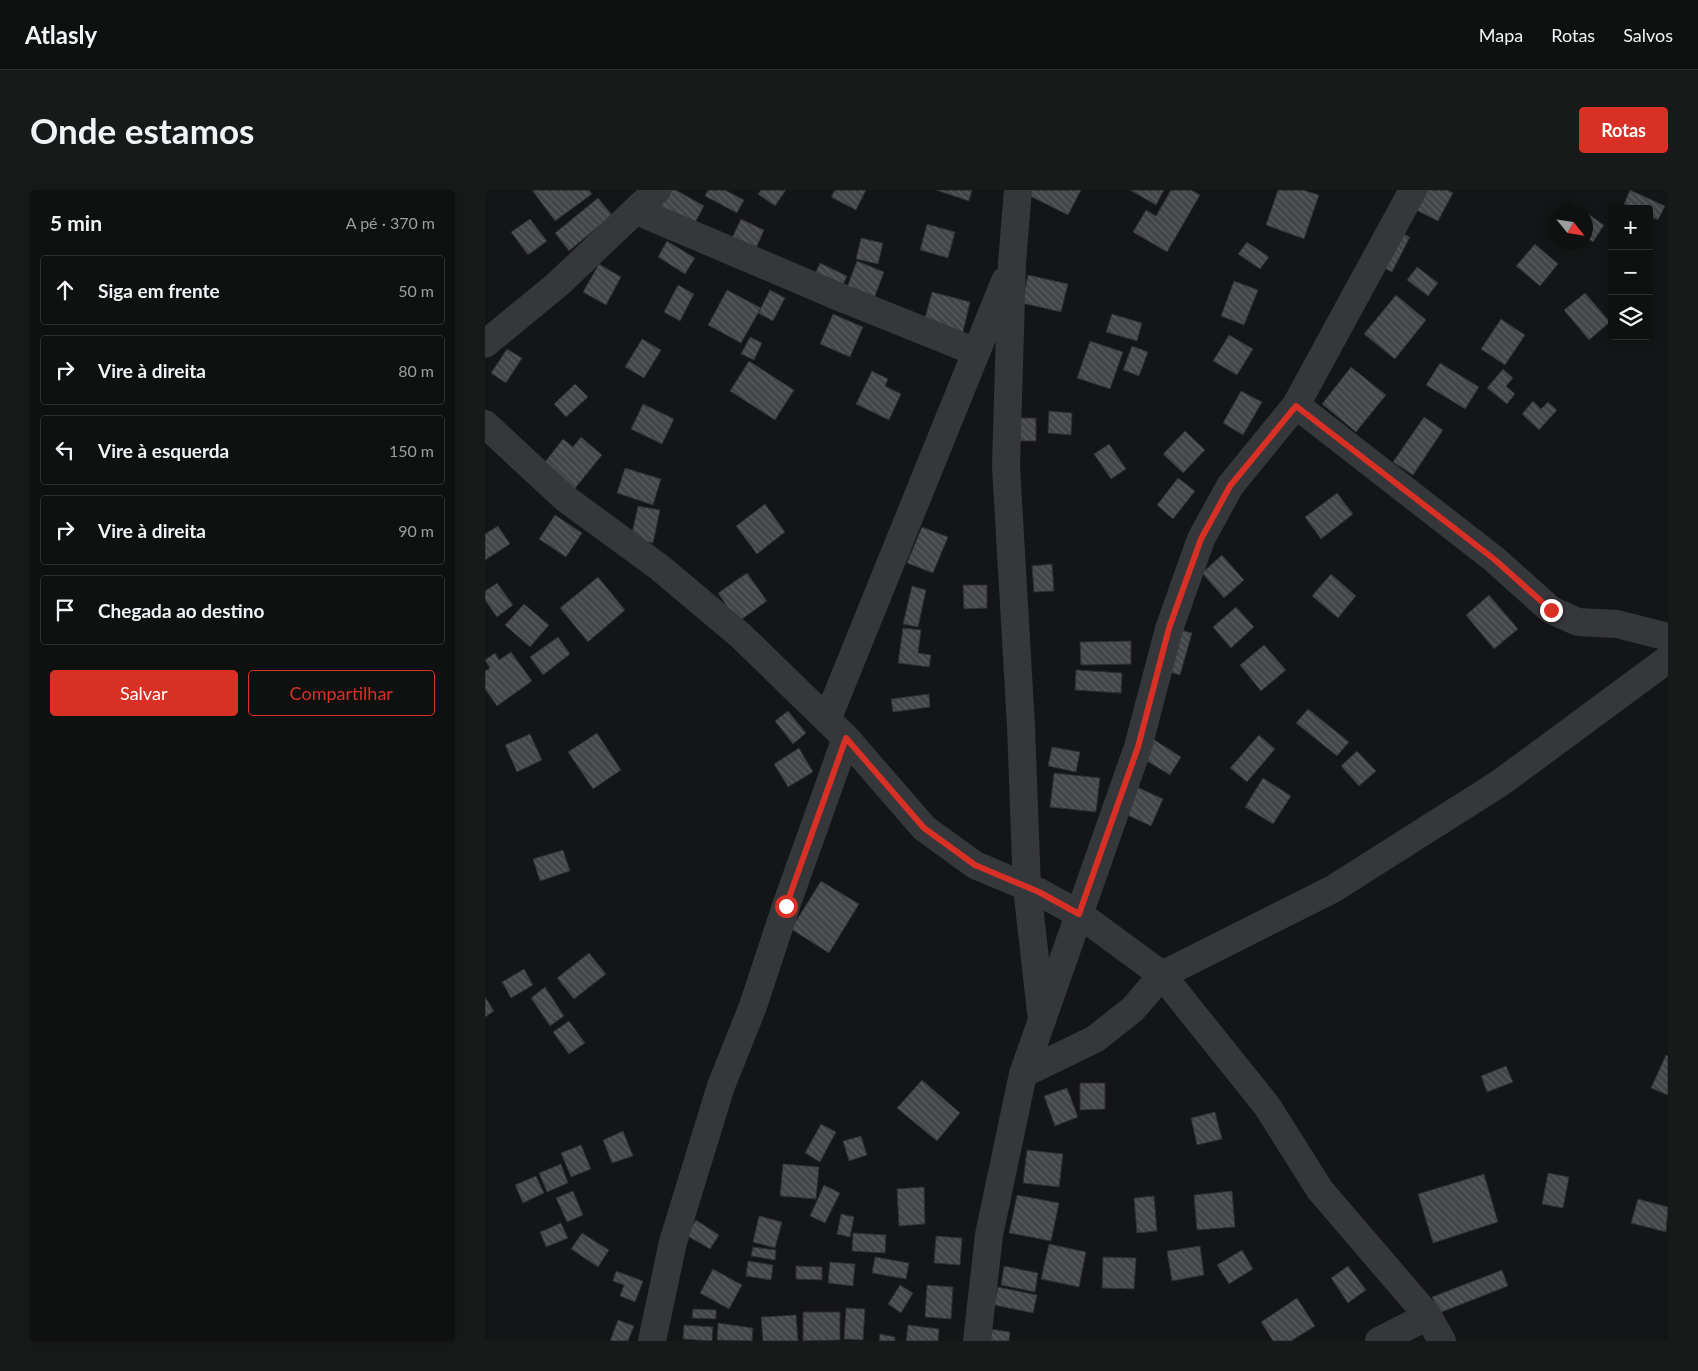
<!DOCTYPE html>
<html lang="pt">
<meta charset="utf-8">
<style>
body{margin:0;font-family:Lato,sans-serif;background:#181919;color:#f1f3f6}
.controls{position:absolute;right:15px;top:15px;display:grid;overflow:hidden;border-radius:5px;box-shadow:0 2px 8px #0003}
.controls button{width:45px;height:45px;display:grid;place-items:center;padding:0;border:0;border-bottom:1px solid #2f3030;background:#0f1010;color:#f1f3f6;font:25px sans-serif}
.compass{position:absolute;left:1063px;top:15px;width:45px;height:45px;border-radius:50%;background:#0f1010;box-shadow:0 2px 8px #0003;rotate:120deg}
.stop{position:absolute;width:15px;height:15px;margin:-11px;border:4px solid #d93025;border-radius:50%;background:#fff}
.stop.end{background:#d93025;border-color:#fff;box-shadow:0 1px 5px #0008}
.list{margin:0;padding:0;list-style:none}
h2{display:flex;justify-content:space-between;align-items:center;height:65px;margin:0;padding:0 20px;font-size:21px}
h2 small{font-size:16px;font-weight:400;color:#9b9d9f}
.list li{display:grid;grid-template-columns:32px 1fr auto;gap:15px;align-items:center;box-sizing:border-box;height:70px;margin:0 10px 10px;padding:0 10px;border:1px solid #2f3030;border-radius:5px}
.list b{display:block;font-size:19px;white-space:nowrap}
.list em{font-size:16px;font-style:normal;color:#9b9d9f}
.actions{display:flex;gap:10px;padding:15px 20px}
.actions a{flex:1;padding:11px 0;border:1px solid #d93025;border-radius:5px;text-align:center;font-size:18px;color:#d93025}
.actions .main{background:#d93025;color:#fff}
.icon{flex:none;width:28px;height:28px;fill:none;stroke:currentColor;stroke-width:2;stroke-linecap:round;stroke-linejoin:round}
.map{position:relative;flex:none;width:1183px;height:1151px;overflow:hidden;border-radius:5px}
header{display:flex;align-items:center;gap:30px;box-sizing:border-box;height:70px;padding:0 25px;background:#0f1010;border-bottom:1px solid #2f3030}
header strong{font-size:24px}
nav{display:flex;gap:28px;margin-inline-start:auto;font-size:18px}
.intro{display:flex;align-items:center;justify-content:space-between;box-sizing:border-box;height:120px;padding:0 30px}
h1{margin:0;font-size:35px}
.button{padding:12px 22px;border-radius:5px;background:#d93025;color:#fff;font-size:18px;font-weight:700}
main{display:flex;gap:30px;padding:0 30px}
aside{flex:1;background:#0f1010;border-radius:5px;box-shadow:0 2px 8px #0003}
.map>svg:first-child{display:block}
</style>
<header>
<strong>Atlasly</strong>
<nav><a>Mapa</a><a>Rotas</a><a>Salvos</a></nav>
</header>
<div class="intro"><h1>Onde estamos</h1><a class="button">Rotas</a></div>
<main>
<aside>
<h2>5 min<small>A pé · 370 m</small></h2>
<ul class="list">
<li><svg class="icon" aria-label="ahead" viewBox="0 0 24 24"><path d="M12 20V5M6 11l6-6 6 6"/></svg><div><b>Siga em frente</b></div><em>50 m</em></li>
<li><svg class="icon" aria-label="right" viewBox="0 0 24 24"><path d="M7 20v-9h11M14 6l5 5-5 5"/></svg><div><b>Vire à direita</b></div><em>80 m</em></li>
<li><svg class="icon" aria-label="left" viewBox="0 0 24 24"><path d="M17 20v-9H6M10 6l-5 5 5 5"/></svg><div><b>Vire à esquerda</b></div><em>150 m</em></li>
<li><svg class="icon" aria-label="right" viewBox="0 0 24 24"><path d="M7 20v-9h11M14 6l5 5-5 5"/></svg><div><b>Vire à direita</b></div><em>90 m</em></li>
<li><svg class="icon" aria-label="arrive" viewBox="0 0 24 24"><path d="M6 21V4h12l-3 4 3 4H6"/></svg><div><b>Chegada ao destino</b></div></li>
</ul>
<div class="actions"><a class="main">Salvar</a><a>Compartilhar</a></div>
</aside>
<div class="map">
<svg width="1183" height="1151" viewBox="0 0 1183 1151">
<defs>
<pattern id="building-back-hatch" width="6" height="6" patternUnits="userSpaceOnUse" patternTransform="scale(1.25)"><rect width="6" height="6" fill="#434549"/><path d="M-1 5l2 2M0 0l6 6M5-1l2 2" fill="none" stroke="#5b5d61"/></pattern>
</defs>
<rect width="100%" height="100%" fill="#141516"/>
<path fill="url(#building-back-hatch)" stroke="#2e2f32" d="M47,0H104L107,4L70,31Z
M185,0H191L219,16L206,40L173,21Z
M223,0H240L259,10L252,23L220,6Z
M276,0H301L290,16L273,4Z
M350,0H381L371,20L346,7Z
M451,0H487L484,11Z
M545,0H596L583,25L543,5Z
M645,0H679L671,15Z
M686,0H706L715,5L682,62L648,42L661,20L671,26Z
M793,0H818L834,5L819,49L781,35Z
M942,0H962L968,3L953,31L931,20Z
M1145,0L1180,16L1173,30L1164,26V19H1149L1139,14Z
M113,8L127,25L84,61L70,43Z
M1090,15L1119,35L1108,52L1100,47V22H1085Z
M45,29L62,51L43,65L26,42Z
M256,29L279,40L269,63L245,52Z
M442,34L470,42L463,68L435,60Z
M910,40L925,47L907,82L892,74Z
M376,48L398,53L393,74L371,69Z
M182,51L210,68L200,84L173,67Z
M762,52L784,67L775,79L753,64Z
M1050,54L1073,74L1055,96L1031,76Z
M372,71L399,82L388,111L361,100Z
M335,73L362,86L351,110L324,97Z
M114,74L136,87L121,115L98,102Z
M932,77L953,93L943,106L922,90Z
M543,85L583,94L576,122L537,113Z
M749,91L773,100L759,135L736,126Z
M193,95L209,104L195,131L179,122Z
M242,100L276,118L256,153L223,135Z
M285,100L300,108L288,131L273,123Z
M447,102L485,112L478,142L439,132Z
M1100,103L1125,132L1104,150L1079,120Z
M911,105L941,130L910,169L879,144Z
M348,124L378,137L365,167L335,154Z
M627,124L657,133L652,151L621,142Z
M1016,129L1040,145L1020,175L996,159Z
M744,145L768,159L752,185L728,171Z
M265,147L277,153L269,170L256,164Z
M157,149L176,160L159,188L140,177Z
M605,151L638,162L625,199L592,188Z
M647,156L663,162L654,186L638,180Z
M22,159L37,168L21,193L6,183Z
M264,171L309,200L290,230L245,201Z
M955,173L994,197L980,219L941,195Z
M866,177L901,205L871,242L837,214Z
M1018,179L1028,188L1021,196L1030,204L1022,214L1002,198Z
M387,181L403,189L400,196L416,204L404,230L371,214Z
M90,194L103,207L81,227L69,214Z
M756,201L777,212L758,245L738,233Z
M1048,211L1056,219L1063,212L1072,220L1054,240L1037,224Z
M158,214L189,229L177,254L146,239Z
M564,221L587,223L586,245L563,243Z
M939,227L958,240L928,285L908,272Z
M527,228H551V251H528Z
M700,241L720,260L698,283L678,264Z
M96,247L117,265L87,302L56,277L78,249L88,257Z
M624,254L641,279L626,289L609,264Z
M140,278L176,289L168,315L132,303Z
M693,288L710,301L688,329L672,315Z
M852,303L868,324L836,349L820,327Z
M280,314L300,342L272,364L251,336Z
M153,316L175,320L168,353L146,348Z
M70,325L97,343L81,367L54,349Z
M13,336L25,354L0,370V344Z
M437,337L463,347L448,383L422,373Z
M737,365L759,390L739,408L717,383Z
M567,374L569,401L549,402L547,376Z
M262,383L282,411L253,432L233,403Z
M846,384L871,406L853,428L827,406Z
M113,387L140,420L103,452L75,418Z
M12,393L28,415L12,427L0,410V401Z
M478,395H502V418L479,419Z
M427,396L441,400L433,437L418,434Z
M1004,405L1033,439L1009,459L981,425Z
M39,414L64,435L45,457L20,435Z
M751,417L769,437L746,458L728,437Z
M418,438L436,440L433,463L446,465L444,477L413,473Z
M689,438L707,443L695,485L677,480Z
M73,447L85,464L58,485L45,467Z
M646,451V474L596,475L595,452Z
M779,455L801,480L776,501L755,475Z
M26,462L47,491L12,516L0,499V481L5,478L0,470L10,463L14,470Z
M591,480L637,483L636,503L590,500Z
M444,504L445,517L408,522L406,509Z
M823,519L864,552L852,566L811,533Z
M303,521L321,543L308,554L290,531Z
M112,543L136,580L108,599L83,562Z
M45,544L57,570L32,582L20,555Z
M774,545L790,559L762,592L745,578Z
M668,549L696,567L685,585L657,568Z
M567,557L595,562L591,582L563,576Z
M314,558L328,582L303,597L289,574Z
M872,561L891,581L874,596L856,576Z
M569,583L615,588L611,622L565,617Z
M778,588L806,606L788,634L760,617Z
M650,596L678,609L666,636L638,623Z
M78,660L85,681L55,691L48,669Z
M336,691L374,714L344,763L306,739Z
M104,763L121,784L89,809L72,788Z
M39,779L48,795L26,808L17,792Z
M60,797L79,826L65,836L46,808Z
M0,807L9,821L0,827Z
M84,831L100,853L84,864L68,842Z
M1181,865L1183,866V905L1166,898Z
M1021,876L1028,892L1002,902L996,886Z
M437,890L475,923L452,951L412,918Z
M595,893H620V919L595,920Z
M582,898L593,927L570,936L559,906Z
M730,922L737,949L712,955L706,928Z
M336,934L351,942L335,972L320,963Z
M138,941L148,966L127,973L118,950Z
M376,946L382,965L364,971L358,951Z
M96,955L106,979L86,987L76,963Z
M542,960L578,964L574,997L538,993Z
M76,974L83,993L62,1002L54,983Z
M298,974L334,977L331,1009L295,1006Z
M1063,983L1084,987L1078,1018L1057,1014Z
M999,984L1013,1032L948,1053L933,1004Z
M51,986L59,1003L38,1013L30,995Z
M339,995L355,1003L340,1033L325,1026Z
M439,997L440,1034L414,1036L412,999Z
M88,1001L98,1025L82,1032L71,1008Z
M747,1001L750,1037L712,1040L709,1005Z
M532,1005L574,1013L566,1051L524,1043Z
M669,1006L672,1041L652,1043L649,1008Z
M1153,1009L1183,1017L1181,1042L1146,1033Z
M356,1024L369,1027L365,1047L352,1044Z
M274,1026L297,1032L290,1058L268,1052Z
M211,1030L234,1045L225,1059L201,1045Z
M76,1033L83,1048L61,1057L55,1042Z
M97,1043L124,1060L113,1077L86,1059Z
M368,1043L401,1045L400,1063L367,1061Z
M451,1046L477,1048L475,1075L449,1073Z
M564,1054L601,1062L594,1097L556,1089Z
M715,1056L719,1085L687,1091L682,1061Z
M268,1057L291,1060L290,1070L266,1066Z
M757,1060L768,1079L744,1094L732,1075Z
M390,1067L424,1073L421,1089L387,1083Z
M618,1067L651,1068L649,1099L617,1098Z
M263,1071L288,1075L286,1090L261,1086Z
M345,1072L370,1074L368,1096L343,1093Z
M311,1076L337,1077V1090L311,1089Z
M519,1076L553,1083L550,1102L516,1095Z
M863,1076L881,1100L863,1113L846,1088Z
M228,1079L257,1095L244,1119L215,1103Z
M1017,1080L1023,1096L954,1123L947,1107Z
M131,1081L158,1091L150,1112L135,1106L139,1095L128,1091Z
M415,1095L428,1103L416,1123L403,1114Z
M442,1095L468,1097L466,1129L440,1127Z
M513,1097L552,1105L548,1123L509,1115Z
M812,1108L830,1136L806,1151H788L776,1132Z
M361,1118L380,1119L378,1150L359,1149Z
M208,1119L231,1120V1129L207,1128Z
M318,1122H355V1150L318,1151Z
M311,1125L313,1151H278L276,1127Z
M133,1130L149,1136L143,1151H125Z
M233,1133L268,1138L267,1151L232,1150Z
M199,1135L228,1137L227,1151L198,1149Z
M423,1135L454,1139L453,1151H421Z
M499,1138L525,1142L524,1151H497Z
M395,1144L410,1147V1151H394Z"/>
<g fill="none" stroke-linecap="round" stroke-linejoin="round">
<path stroke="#36373b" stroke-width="28" d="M533,0L527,73L521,276L536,536L542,698L556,822
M152,21L352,106L491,162
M0,154L73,94L172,0
M811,215L1009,369L1066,420L1093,432L1132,434L1183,447
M0,234L81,309L174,377L255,445L361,548L439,638L490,675L554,702L594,724L677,785L782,916L835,1000L943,1126L957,1151
M342,530L520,91
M538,884L610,849L648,819L677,785L848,699L1015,593L1183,469
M167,1151L188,1052L236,896L268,816L301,716L361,548
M492,1151L504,1045L538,884L653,557L684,439L716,349L745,296L811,215L928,0
M894,1151L943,1126"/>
</g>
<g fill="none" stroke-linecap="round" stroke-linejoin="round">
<path stroke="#d93025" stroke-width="6" d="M301,716L361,548L439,638L490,675L554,702L594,724L653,557L684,438L716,349L745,296L811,216L1009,369L1066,420"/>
</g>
</svg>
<div class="controls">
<button>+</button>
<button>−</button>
<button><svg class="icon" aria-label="layers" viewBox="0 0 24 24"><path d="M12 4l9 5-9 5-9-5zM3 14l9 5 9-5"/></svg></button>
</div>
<svg class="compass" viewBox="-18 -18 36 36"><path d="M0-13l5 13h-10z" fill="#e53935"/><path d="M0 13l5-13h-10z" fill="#9b9d9f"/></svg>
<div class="stop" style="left:301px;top:716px"></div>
<div class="stop end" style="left:1066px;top:420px"></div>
</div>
</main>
